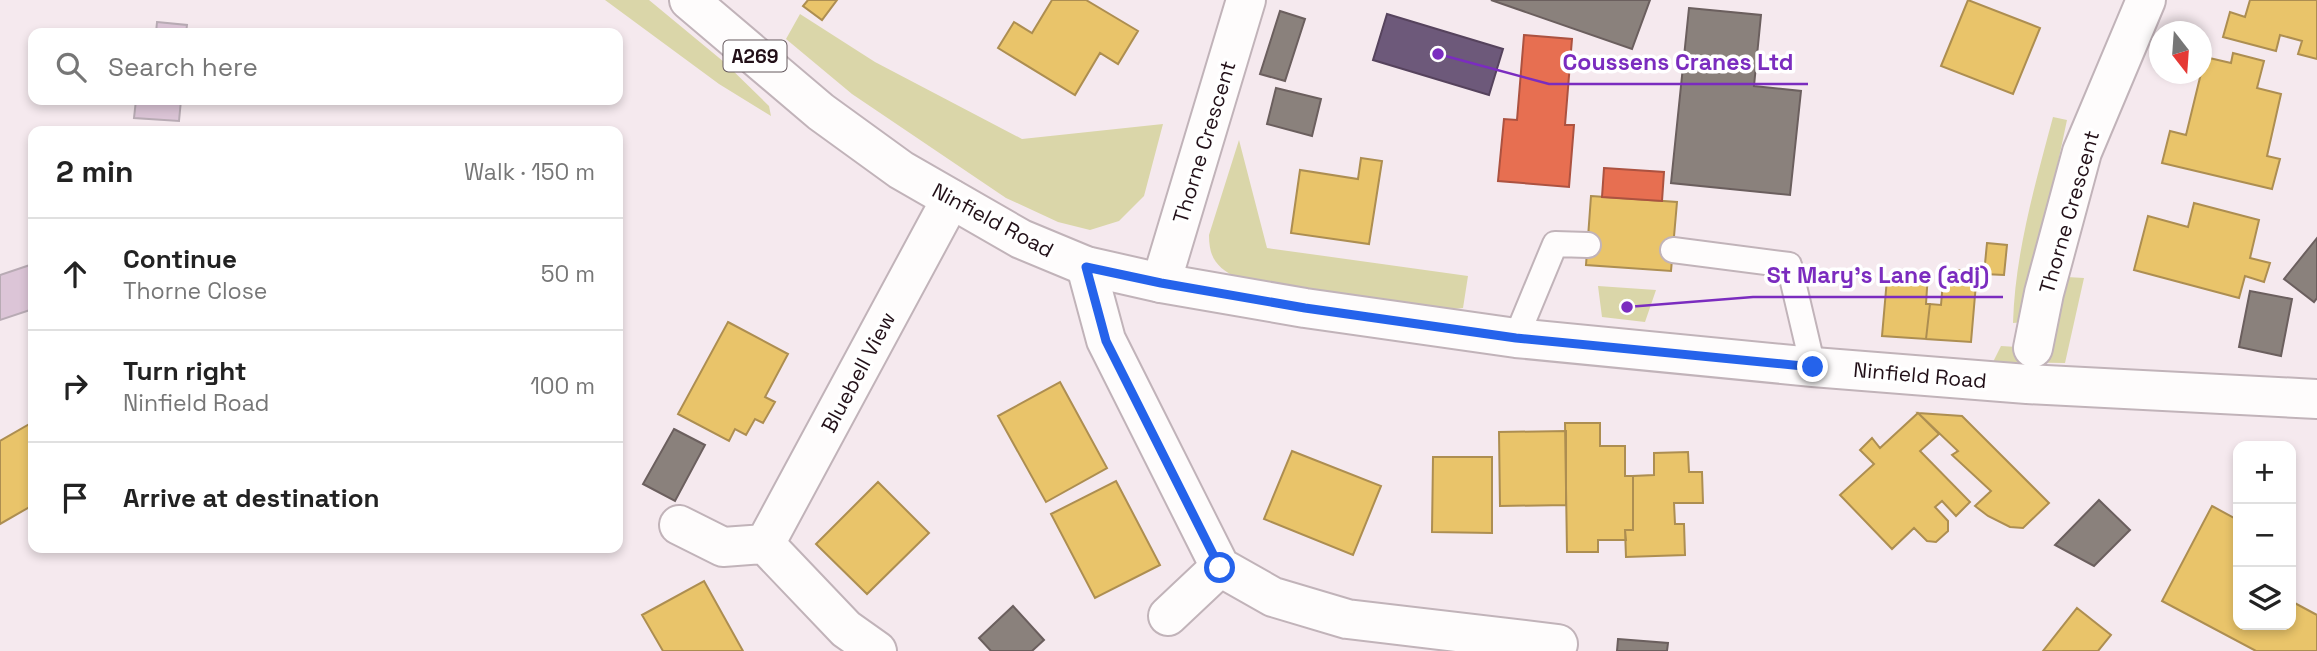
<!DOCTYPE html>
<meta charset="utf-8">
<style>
body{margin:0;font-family:"Space Grotesk",sans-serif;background:#f2f2f2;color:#222}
.controls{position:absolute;right:21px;bottom:21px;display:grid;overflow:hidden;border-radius:14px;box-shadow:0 4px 10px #0003}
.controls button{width:63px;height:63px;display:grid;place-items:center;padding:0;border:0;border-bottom:2px solid #e0e0e0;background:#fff;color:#222;font:35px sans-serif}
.compass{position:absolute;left:2149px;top:21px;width:63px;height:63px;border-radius:50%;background:#fff;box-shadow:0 4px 10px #0003;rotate:163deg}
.stop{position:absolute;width:21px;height:21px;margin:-16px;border:5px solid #2563eb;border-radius:50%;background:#fff}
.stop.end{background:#2563eb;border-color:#fff;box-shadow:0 2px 7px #0008}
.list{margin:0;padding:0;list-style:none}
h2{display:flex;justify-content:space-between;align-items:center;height:91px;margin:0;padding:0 28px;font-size:30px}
h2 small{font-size:23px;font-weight:400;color:#767676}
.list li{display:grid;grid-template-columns:46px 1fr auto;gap:21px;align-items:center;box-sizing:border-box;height:112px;padding:0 28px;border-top:2px solid #e0e0e0}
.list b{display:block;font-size:26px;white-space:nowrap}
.list p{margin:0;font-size:23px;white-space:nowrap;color:#767676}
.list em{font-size:23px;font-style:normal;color:#767676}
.icon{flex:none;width:38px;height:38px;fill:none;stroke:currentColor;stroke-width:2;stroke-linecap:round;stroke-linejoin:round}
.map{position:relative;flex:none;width:2317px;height:651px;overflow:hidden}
.search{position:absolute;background:#fff;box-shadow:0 4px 10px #0003;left:28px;top:28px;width:595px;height:77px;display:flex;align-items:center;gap:18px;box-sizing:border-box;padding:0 24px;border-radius:14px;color:#767676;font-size:26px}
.panel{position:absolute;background:#fff;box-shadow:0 4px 10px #0003;left:28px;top:126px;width:595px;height:427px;border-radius:14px}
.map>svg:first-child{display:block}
</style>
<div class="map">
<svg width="2317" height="651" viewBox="0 0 2317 651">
<rect width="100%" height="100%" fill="#f5e9ee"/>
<path fill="#dad6a9" d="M605,0H649L724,62L769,106L771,116L719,84Z
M800,14L875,62L1022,139L1163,124L1144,196L1119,221L1090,230L1058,222L1006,198L852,94L786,39Z
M2053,117L2067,120L2024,322L2013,323C2015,253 2035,185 2053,117Z
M1239,140L1267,248L1468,276L1463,308L1445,310L1239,279C1218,268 1209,260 1209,235Z
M2067,277L2084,278L2065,363L1993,362L2001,346L2033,348Z
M1598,286L1656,290L1645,322L1602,317Z"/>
<path fill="#e9c46a" stroke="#ad8e51" stroke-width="2" d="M808,0H837L822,20L803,6Z
M1052,0H1086L1138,31L1118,64L1100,53L1075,95L998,48L1014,22L1032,33Z
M1968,0L2040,28L2013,94L1941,66Z
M2250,0H2317V59L2298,54L2302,41L2280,35L2276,51L2223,37L2230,12L2245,17Z
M2233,53L2264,61L2257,88L2281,94L2267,156L2280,159L2272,189L2162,163L2170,131L2186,135L2205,57L2231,63Z
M1361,158L1382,161L1369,244L1291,233L1300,170L1358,179Z
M1591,196L1677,202L1671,271L1586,265Z
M2194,203L2259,220L2250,258L2270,263L2264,282L2245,276L2239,298L2134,270L2148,216L2188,227Z
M1987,243L2007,245L2004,275L1984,274Z
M1944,269L1977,272L1971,342L1926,339L1930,304L1941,305Z
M1900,271L1928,273L1926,304H1930L1926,339L1882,336L1887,279L1899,281Z
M728,322L788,354L765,397L775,402L763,423L755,419L746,435L735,429L729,441L678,414Z
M1060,382L1107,468L1046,502L998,416Z
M1918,413L1962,416L2049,503L2023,528L2010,527L1988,516L1975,506L1991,491L1952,455L1958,451Z
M1918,413L1939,434L1920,451L1970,502L1956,516L1942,501L1935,507L1948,521V531L1936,542L1927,541L1914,528L1892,549L1840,495L1874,464L1860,450L1872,438L1880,448Z
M33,422V505L0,524V441Z
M1565,423H1600V446H1625V476H1633V530H1625L1626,540H1598V552H1567Z
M1566,431V505L1500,506L1499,432Z
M1292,451L1381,486L1353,555L1264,519Z
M1688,452L1689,472H1702L1703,503H1674L1675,524H1684L1685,555L1626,557L1625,530H1633V476L1654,475V453Z
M1433,457H1492V533L1432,532Z
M1116,481L1160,565L1095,598L1051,514Z
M878,482L929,533L867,594L816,544Z
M2212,506L2238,520V625H2269L2273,627L2274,625H2291V601L2317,615V651H2256L2162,601Z
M704,581L743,651H663L642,615Z
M2077,608L2111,635L2098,651H2043Z"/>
<path fill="#e76f51" stroke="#ac5240" stroke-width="2" d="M1524,35L1572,39L1565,125H1574L1569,187L1498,181L1504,119L1517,120Z
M1604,168L1664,172L1662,201L1602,197Z"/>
<path fill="#6d597a" stroke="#56435d" stroke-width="2" d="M1387,14L1503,49L1489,95L1373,60Z"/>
<path fill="#8a817c" stroke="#6b5f5e" stroke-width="2" d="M1491,0H1650L1632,49Z
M1689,8L1761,15L1754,86L1801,91L1790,195L1671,183Z
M1280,11L1305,19L1285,81L1260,74Z
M1276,88L1321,99L1312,136L1267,124Z
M2317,238V298L2314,302L2284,279Z
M2250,291L2292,299L2281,356L2239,347Z
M674,429L705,445L675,501L643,484Z
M2099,500L2130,530L2094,566L2055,545Z
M1013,606L1044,640L1032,651H991L979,638Z
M1618,639L1668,643L1667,651H1617Z"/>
<path fill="#dcc5d7" stroke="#b8abb4" stroke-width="2" d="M157,22L187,25L186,33H156Z
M136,100H181L179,121L134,118Z
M33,264V309L0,320V275Z"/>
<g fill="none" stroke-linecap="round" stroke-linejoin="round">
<defs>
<path id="lane" d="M1673,250L1789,265L1813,367
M1516,338L1555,244L1588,245"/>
<path id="street" d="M1086,266L1106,340L1220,567L1273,597L1347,619L1558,644
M1161,283L1246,0
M2033,348L2044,293L2082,152L2146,0
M679,525L723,547L765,544
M1168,616L1220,567
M877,651L846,629L765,544L951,199"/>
<path id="primary" d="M689,0L821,112L901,170L1021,239L1086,266L1161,283L1305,308L1516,338L1813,367L2027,384L2317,399"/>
</defs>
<use href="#lane" stroke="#c1b3b9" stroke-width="28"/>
<use href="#street" stroke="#c1b3b9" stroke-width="42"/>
<use href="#primary" stroke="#c1b3b9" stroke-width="42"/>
<use href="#lane" stroke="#fefcfc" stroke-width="24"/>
<use href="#street" stroke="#fefcfc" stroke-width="38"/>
<use href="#primary" stroke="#fefcfc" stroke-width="38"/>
</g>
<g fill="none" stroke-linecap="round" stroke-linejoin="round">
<path stroke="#2563eb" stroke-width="9" d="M1220,568L1106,341L1086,267L1161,283L1305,308L1516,338L1813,367"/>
</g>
<g text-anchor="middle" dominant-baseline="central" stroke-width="7" stroke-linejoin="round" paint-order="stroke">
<rect fill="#fff" stroke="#64585d" stroke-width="2" x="723.5" y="40.5" width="63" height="31" rx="5"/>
<g font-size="19" font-weight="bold" fill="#221018">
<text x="755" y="56">A269</text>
</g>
<g font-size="21" fill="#221018" stroke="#fff">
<text transform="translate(1204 142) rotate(-73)">Thorne Crescent</text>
<text transform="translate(2069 212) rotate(-74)">Thorne Crescent</text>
<text transform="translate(993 220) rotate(28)">Ninfield Road</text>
<text transform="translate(858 372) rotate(-62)">Bluebell View</text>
<text transform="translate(1920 375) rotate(5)">Ninfield Road</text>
</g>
</g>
<path fill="none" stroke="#7b2cbf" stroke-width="2.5" d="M1438 54L1549 84H1808M1627 307L1753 297H2003"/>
<g fill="#7b2cbf" stroke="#fff" stroke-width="2.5">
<circle cx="1438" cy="54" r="7"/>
<circle cx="1627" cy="307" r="7"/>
</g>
<g font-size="23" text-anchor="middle" font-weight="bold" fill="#7b2cbf" stroke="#fff" stroke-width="7" stroke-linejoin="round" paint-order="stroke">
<text x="1678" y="70">Coussens Cranes Ltd</text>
<text x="1878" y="283">St Mary's Lane (adj)</text>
</g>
</svg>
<div class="controls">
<button>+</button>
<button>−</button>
<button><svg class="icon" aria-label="layers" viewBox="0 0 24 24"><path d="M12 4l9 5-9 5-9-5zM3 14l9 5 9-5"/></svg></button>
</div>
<svg class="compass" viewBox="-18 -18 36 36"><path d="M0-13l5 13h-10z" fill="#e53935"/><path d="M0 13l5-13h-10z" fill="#767676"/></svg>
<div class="stop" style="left:1220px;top:568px"></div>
<div class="stop end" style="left:1813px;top:367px"></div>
<div class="search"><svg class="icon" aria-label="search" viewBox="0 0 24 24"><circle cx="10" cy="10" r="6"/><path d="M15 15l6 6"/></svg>Search here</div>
<section class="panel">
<h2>2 min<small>Walk · 150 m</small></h2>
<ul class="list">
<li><svg class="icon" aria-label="ahead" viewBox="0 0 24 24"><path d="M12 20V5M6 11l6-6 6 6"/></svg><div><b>Continue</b><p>Thorne Close</p></div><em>50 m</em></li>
<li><svg class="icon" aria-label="right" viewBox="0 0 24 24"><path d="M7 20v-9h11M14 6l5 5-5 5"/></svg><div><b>Turn right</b><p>Ninfield Road</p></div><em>100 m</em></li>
<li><svg class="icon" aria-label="arrive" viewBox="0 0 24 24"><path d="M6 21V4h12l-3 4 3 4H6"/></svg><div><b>Arrive at destination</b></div></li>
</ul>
</section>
</div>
